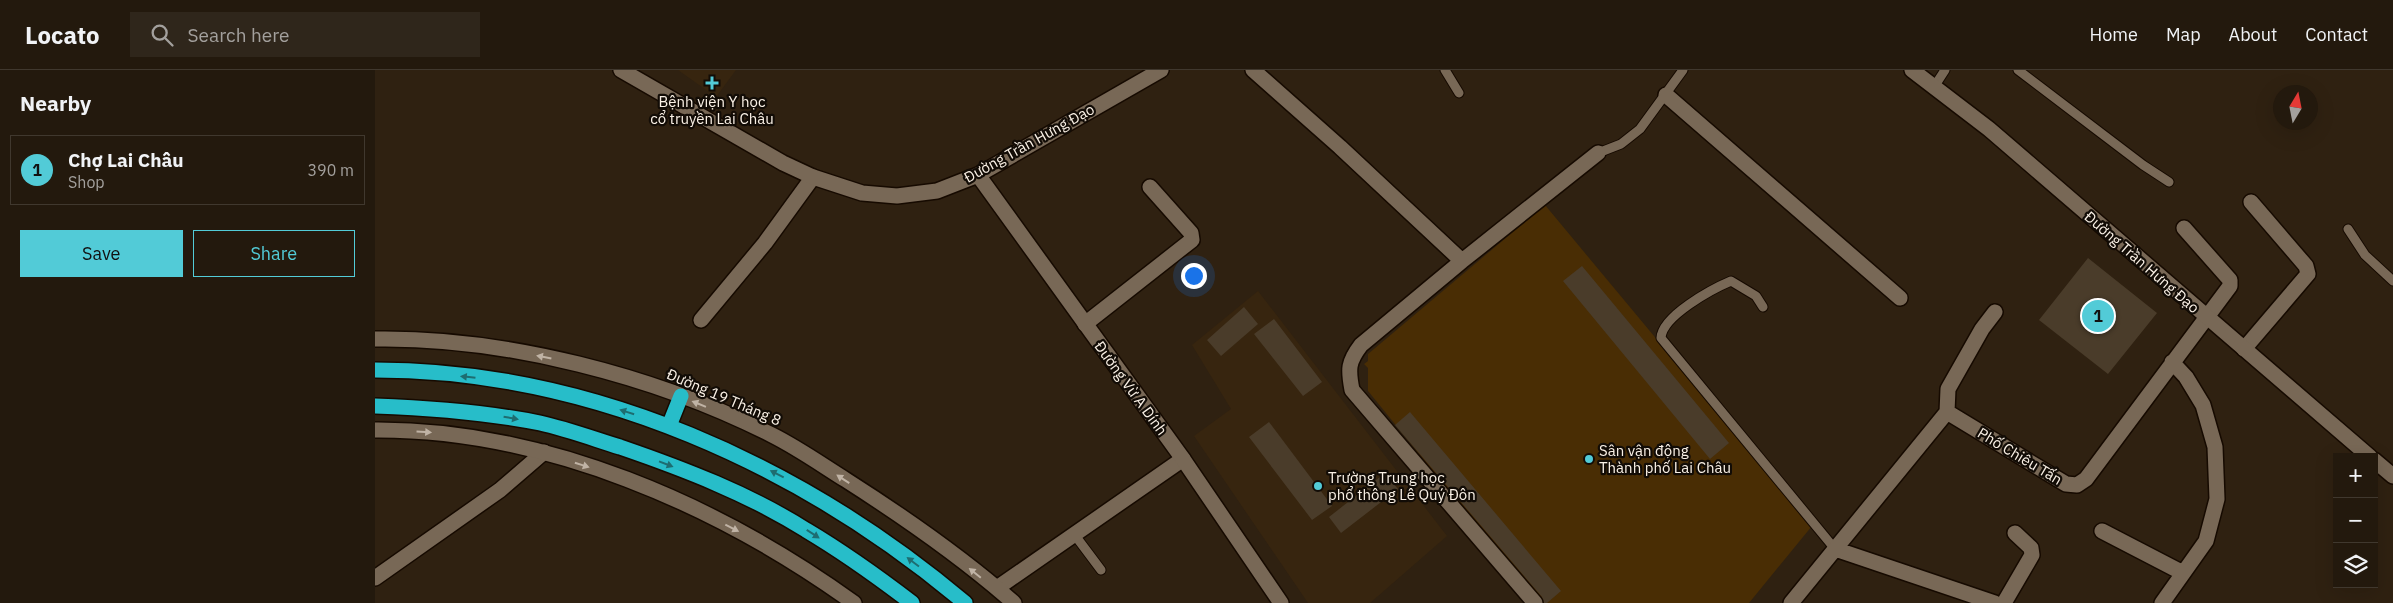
<!DOCTYPE html>
<meta charset="utf-8">
<style>
body{margin:0;font-family:"IBM Plex Sans",sans-serif;background:#2f261b;color:#f1f3f6}
.controls{position:absolute;right:15px;bottom:15px;display:grid;overflow:hidden;border-radius:0px;box-shadow:0 5px 20px #0002}
.controls button{width:45px;height:45px;display:grid;place-items:center;padding:0;border:0;border-bottom:1px solid #40382e;background:#23190d;color:#f1f3f6;font:25px sans-serif}
.compass{position:absolute;left:1898px;top:15px;width:45px;height:45px;border-radius:50%;background:#23190d;box-shadow:0 5px 20px #0002;rotate:10deg}
.you{position:absolute;left:818px;top:205px;width:18px;height:18px;margin:-12px;border:4px solid #fff;border-radius:50%;background:#1a73e8;box-shadow:0 0 0 8px #1a73e833}
.badge{display:grid;place-items:center;width:32px;height:32px;border-radius:50%;background:#52cbd7;color:#111;font-size:16px;font-weight:700}
.pin{position:absolute;translate:-50% -50%;border:2px solid #fff;box-shadow:0 1px 5px #0006}
.list{margin:0;padding:0;list-style:none}
h2{display:flex;justify-content:space-between;align-items:center;height:65px;margin:0;padding:0 20px;font-size:21px}
h2 small{font-size:16px;font-weight:400;color:#a3a09d}
.list li{display:grid;grid-template-columns:32px 1fr auto;gap:15px;align-items:center;box-sizing:border-box;height:70px;margin:0 10px 10px;padding:0 10px;border:1px solid #40382e;border-radius:0px}
.list b{display:block;font-size:19px;white-space:nowrap}
.list p{margin:0;font-size:16px;white-space:nowrap;color:#a3a09d}
.list em{font-size:16px;font-style:normal;color:#a3a09d}
.actions{display:flex;gap:10px;padding:15px 20px}
.actions a{flex:1;padding:11px 0;border:1px solid #52cbd7;border-radius:0px;text-align:center;font-size:18px;color:#52cbd7}
.actions .main{background:#52cbd7;color:#111}
.icon{flex:none;width:28px;height:28px;fill:none;stroke:currentColor;stroke-width:2;stroke-linecap:round;stroke-linejoin:round}
.map{position:relative;flex:none;width:2018px;height:533px;overflow:hidden}
header{display:flex;align-items:center;gap:30px;box-sizing:border-box;height:70px;padding:0 25px;background:#23190d;border-bottom:1px solid #40382e}
header strong{font-size:24px}
nav{display:flex;gap:28px;margin-inline-start:auto;font-size:18px}
.search{width:350px;height:45px;background:#2f261b;display:flex;align-items:center;gap:12px;box-sizing:border-box;padding:0 18px;border-radius:0px;color:#a3a09d;font-size:19px}
main{display:flex}
aside{flex:1;background:#23190d}
.map>svg:first-child{display:block}
</style>
<header>
<strong>Locato</strong>
<div class="search"><svg class="icon" aria-label="search" viewBox="0 0 24 24"><circle cx="10" cy="10" r="6"/><path d="M15 15l6 6"/></svg>Search here</div>
<nav><a>Home</a><a>Map</a><a>About</a><a>Contact</a></nav>
</header>
<main>
<aside>
<h2>Nearby<small></small></h2>
<ul class="list">
<li><span class="badge">1</span><div><b>Chợ Lai Châu</b><p>Shop</p></div><em>390 m</em></li>
</ul>
<div class="actions"><a class="main">Save</a><a>Share</a></div>
</aside>
<div class="map">
<svg width="2018" height="533" viewBox="0 0 2018 533">
<rect width="100%" height="100%" fill="#2f2111"/>
<path fill="#37250f" d="M303,0H361L341,27Z
M883,221L1072,466L995,533H933L819,366L856,339L817,275Z"/>
<path fill="#492d04" d="M1170,135L1437,456L1374,533H1166L993,321V298L989,294L993,291V284Z"/>
<path fill="#4a3c2a" d="M1713,188L1782,243L1733,304L1664,250Z
M1207,196L1354,373L1335,389L1188,211Z
M869,237L883,254L846,286L832,270Z
M899,249L947,312L928,326L879,264Z
M1035,342L1186,521L1172,533H1169L1167,527L1020,355Z
M894,352L957,436L937,450L874,367Z
M1010,403L1023,419L966,463L954,447Z"/>
<g fill="none" stroke-linecap="round" stroke-linejoin="round">
<defs>
<path id="lane" d="M1070,0L1084,23
M1643,0L1768,95L1794,112
M1559,17L1570,0
M1223,83L1246,74L1265,59L1308,0
M1973,159L1990,185L2018,211
M1388,237L1381,226L1356,211C1337,219 1287,246 1286,268L1460,479
M699,464L726,500"/>
<path id="street" d="M878,0L965,77L1087,191
M1291,25L1525,228
M326,250L390,173L438,107
M710,254L817,170L816,163L775,117
M1869,279L1933,204L1931,196L1876,132
M1572,342L1573,319L1607,259L1620,242
M1727,461L1808,503
M1460,479L1620,533
M0,508L125,420L169,382
M622,518L808,389
M1160,533L977,320C973,299 973,292 986,275L1087,191L1223,83
M1416,533L1572,342L1691,414L1702,415L1711,409L1855,216V210L1809,158
M1629,533L1657,485L1656,478L1640,463
M1787,533L1831,471L1842,429L1840,377L1828,335L1811,307L1797,292"/>
<path id="secondary" d="M246,0L408,93L438,107L487,123L522,126L562,121L603,105L786,0
M1537,0L1614,59L1995,387
M603,105L808,389L906,533
M0,269C130,267 281,306 397,365C423,378 447,395 471,410C529,447 587,487 639,533
M0,360C170,359 343,435 479,533
M1999,390L2018,406"/>
<path id="highway" d="M0,300C217,300 426,395 590,533
M0,336C56,338 110,342 165,353C192,359 219,369 245,377C309,399 374,424 431,460C468,482 503,507 537,533
M294,356L306,326"/>
</defs>
<use href="#lane" stroke="#160a00" stroke-width="11"/>
<use href="#street" stroke="#160a00" stroke-width="18"/>
<use href="#secondary" stroke="#160a00" stroke-width="18"/>
<use href="#highway" stroke="#160a00" stroke-width="18"/>
<use href="#lane" stroke="#786856" stroke-width="9"/>
<use href="#street" stroke="#786856" stroke-width="15"/>
<use href="#secondary" stroke="#786856" stroke-width="15"/>
<use href="#highway" stroke="#27bdc9" stroke-width="15"/>
</g>
<defs><path id="oneway-solid" d="M-6-.8H1V-3.2L6.5 0L1 3.2V.8H-6Z" transform="scale(1.25)"/></defs>
<g fill="#c0b3a5">
<use href="#oneway-solid" transform="translate(169 287) rotate(-169)"/>
<use href="#oneway-solid" transform="translate(324 334) rotate(-158)"/>
<use href="#oneway-solid" transform="translate(49 362) rotate(4)"/>
<use href="#oneway-solid" transform="translate(207 395) rotate(18)"/>
<use href="#oneway-solid" transform="translate(468 409) rotate(-147)"/>
<use href="#oneway-solid" transform="translate(357 458) rotate(27)"/>
<use href="#oneway-solid" transform="translate(600 503) rotate(-141)"/>
</g>
<g fill="#1e6d71">
<use href="#oneway-solid" transform="translate(93 307) rotate(-174)"/>
<use href="#oneway-solid" transform="translate(252 342) rotate(-162)"/>
<use href="#oneway-solid" transform="translate(136 348) rotate(10)"/>
<use href="#oneway-solid" transform="translate(291 394) rotate(21)"/>
<use href="#oneway-solid" transform="translate(402 404) rotate(-153)"/>
<use href="#oneway-solid" transform="translate(438 464) rotate(33)"/>
<use href="#oneway-solid" transform="translate(538 492) rotate(-143)"/>
</g>
<g fill="#52cbd7" stroke="#120c06" stroke-width="2">
<path d="M334.5 5.5h5v5h5v5h-5v5h-5v-5h-5v-5h5z"/>
<circle cx="1214" cy="389" r="5"/>
<circle cx="943" cy="416" r="5"/>
</g>
<g text-anchor="middle" dominant-baseline="central" stroke-width="4.5" stroke-linejoin="round" paint-order="stroke">
<g font-size="15" fill="#faf1e6" stroke="#120c06" text-anchor="start">
<text x="337" y="31" text-anchor="middle">Bệnh viện Y học<tspan x="337" dy="17">cổ truyền Lai Châu</tspan></text>
<text x="1224" y="380">Sân vận động<tspan x="1224" dy="17">Thành phố Lai Châu</tspan></text>
<text x="953" y="407">Trường Trung học<tspan x="953" dy="17">phổ thông Lê Quý Đôn</tspan></text>
</g>
<g font-size="15" fill="#faf1e6" stroke="#120c06">
<text transform="translate(654 73) rotate(-29)">Đường Trần Hưng Đạo</text>
<text transform="translate(1767 192) rotate(41)">Đường Trần Hưng Đạo</text>
<text transform="translate(756 318) rotate(54)">Đường Vừ A Dính</text>
<text transform="translate(349 327) rotate(23)">Đường 19 Tháng 8</text>
<text transform="translate(1645 386) rotate(31)">Phố Chiêu Tấn</text>
</g>
</g>
</svg>
<div class="controls">
<button>+</button>
<button>−</button>
<button><svg class="icon" aria-label="layers" viewBox="0 0 24 24"><path d="M12 4l9 5-9 5-9-5zM3 14l9 5 9-5"/></svg></button>
</div>
<svg class="compass" viewBox="-18 -18 36 36"><path d="M0-13l5 13h-10z" fill="#e53935"/><path d="M0 13l5-13h-10z" fill="#a3a09d"/></svg>
<div class="you"></div>
<div class="pin badge" style="left:1723px;top:246px">1</div>
</div>
</main>
